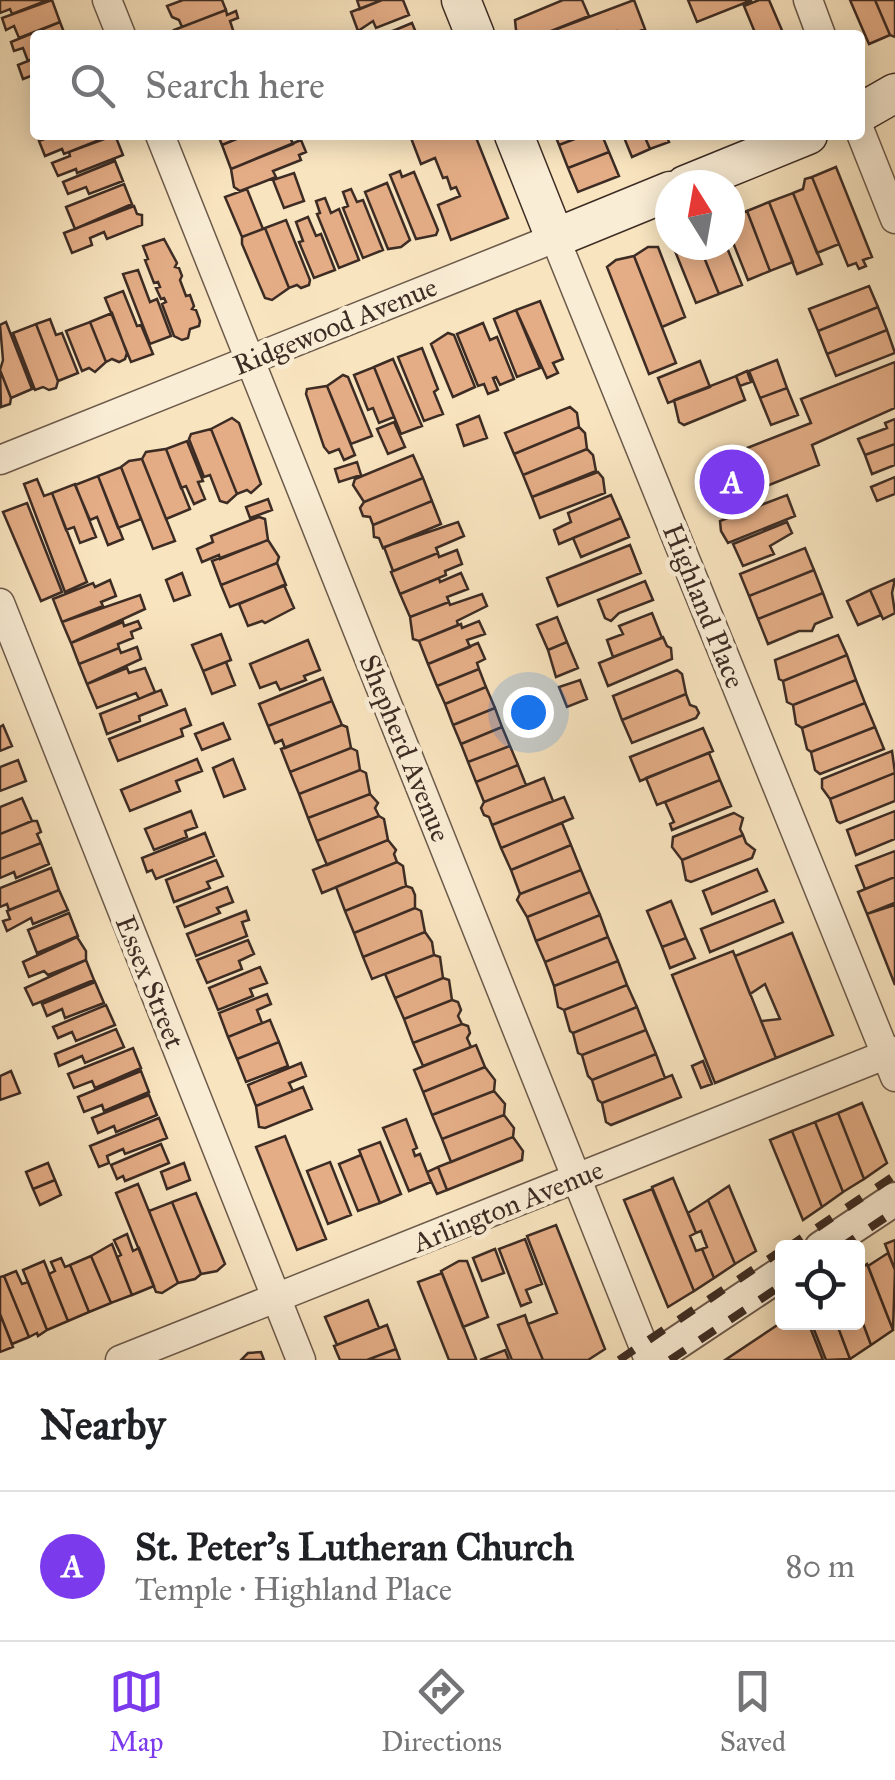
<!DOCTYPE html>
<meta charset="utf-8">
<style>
body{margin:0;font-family:"IM FELL Great Primer",serif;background:#f2f2f2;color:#202124}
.controls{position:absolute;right:30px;bottom:30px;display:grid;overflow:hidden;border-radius:10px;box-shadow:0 5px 25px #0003}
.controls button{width:90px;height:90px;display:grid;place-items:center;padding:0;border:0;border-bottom:2px solid #e0e0e0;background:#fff;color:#202124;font:50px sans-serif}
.compass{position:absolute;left:655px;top:170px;width:90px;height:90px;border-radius:50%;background:#fff;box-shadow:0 5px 25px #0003;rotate:349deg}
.you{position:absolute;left:528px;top:712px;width:35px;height:35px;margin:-25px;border:8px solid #fff;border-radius:50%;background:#1a73e8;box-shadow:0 0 0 15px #1a73e833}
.badge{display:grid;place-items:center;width:65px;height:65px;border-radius:50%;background:#7c3aed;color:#fff;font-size:32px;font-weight:700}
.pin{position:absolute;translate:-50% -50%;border:5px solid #fff;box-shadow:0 2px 10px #0006}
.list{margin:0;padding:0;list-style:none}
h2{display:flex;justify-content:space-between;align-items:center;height:130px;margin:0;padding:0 40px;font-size:42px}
h2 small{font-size:32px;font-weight:400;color:#757577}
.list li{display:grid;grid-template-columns:65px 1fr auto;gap:30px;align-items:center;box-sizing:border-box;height:150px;padding:0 40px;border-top:2px solid #e0e0e0}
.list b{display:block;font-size:38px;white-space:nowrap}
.list p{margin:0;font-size:32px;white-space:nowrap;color:#757577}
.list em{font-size:32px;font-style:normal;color:#757577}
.icon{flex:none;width:55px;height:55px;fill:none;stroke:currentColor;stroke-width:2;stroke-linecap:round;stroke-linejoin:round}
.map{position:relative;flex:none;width:895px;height:1360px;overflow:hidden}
.search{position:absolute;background:#fff;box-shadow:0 5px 25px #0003;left:30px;right:30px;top:30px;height:110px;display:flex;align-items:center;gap:25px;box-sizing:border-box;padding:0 35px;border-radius:10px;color:#757577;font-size:38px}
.sheet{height:280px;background:#fff}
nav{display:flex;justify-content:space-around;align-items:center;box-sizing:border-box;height:140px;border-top:2px solid #e0e0e0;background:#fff;font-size:28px;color:#757577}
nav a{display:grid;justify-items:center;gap:5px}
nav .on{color:#7c3aed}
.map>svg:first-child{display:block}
</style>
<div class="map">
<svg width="895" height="1360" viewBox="0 0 895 1360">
<rect width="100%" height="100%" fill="#f8e4bf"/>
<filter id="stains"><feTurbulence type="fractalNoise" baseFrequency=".002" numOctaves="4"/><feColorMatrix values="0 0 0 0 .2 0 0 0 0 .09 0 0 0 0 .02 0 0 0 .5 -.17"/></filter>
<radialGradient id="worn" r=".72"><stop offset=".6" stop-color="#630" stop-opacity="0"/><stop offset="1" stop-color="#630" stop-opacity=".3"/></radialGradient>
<path fill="#e4ad86" stroke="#3d2c24" stroke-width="2.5" d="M0,0H48L12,14L10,9L0,13Z
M52,0L60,22L19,38L14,26L6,30L2,18Z
M183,0H222L226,10L182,27L179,20L172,17L167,6Z
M357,0H382L360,9Z
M382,0H403L409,15L376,28L373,21L358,31L351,12Z
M563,0H582L589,16L541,35H521L516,30L515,20Z
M634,0L645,29L630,35H619L617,31L607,35H541Z
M688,0H752L697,22Z
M759,0H769L784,35H756L744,6Z
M850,0H875L890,35L869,44Z
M875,0H895V37L890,35Z
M226,10L227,15L236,11L238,18L230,21L234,33L176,35L174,30Z
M60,22L65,35H35V58L28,61L23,48L14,51L11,42Z
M412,23L417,35H383Z
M35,58V80L33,75L23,79L18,65Z
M55,135H112L64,154L62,149L45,156L39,141Z
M115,135L123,155L77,173L76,169L58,176L52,163L70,156L69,152Z
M218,135H246L222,145Z
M246,135H289L293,144L231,169L222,145Z
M419,135H475L508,218L451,240L438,205L460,196L456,187L451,189L447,177L443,178L435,158L421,164L411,138Z
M555,135H585L559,145Z
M585,135H602L609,152L568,168L559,145Z
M623,135H644L650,149L632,157Z
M644,135H666L669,142L650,149Z
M301,140L306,152L299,155L301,160L273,171L276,177L240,191L234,187L231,169Z
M609,152L619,176L578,192L568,168Z
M115,161L123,181L89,194L86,187L68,194L63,182Z
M836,167L872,257L863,260L866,266L859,269L856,263L848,266L812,177Z
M400,171L402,177L414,172L438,230L436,235L416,239L390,175Z
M294,173L304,201L284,208L273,180Z
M812,177L839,244L817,253L793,193L803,189L805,179Z
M387,183L410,240L401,247L388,249L365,192Z
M124,184L132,204L75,229L66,207Z
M247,189L263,229L242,237L225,197Z
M351,189L357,202L363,200L383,250L363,258L343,208L348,206L343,192Z
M793,193L822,264L797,274L769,202Z
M325,198L331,213L339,209L359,260L339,268L317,214L320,213L316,201Z
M769,202L793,262L770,271L747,211Z
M134,206L137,214L142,215V225L107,239L104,232L90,238L92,245L72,253L64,233Z
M747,211L770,271L748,280L730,235V218Z
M308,217L316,236L321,234L335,270L314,278L299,242L303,241L296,222Z
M286,220L310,280L309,285L301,288L297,285L289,288L265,228Z
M265,228L289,288L272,300L265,298L242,244V237Z
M164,239L177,263L175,267L179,268L182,276L180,280L186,296L190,295L194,306L192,309L196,310L200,321L199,326L190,329L188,338L182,340L174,336L162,304L166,302L164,298L161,299L156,288L160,287L158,282L154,283L145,260L148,259L143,246Z
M677,245H699L719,294L696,303L673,246Z
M699,245H726L742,285L719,294Z
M648,247H658L685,317L662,327L634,256Z
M634,256L676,363L649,374L607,267L616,260Z
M138,270L150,302L157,299L171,336L150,344L123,274Z
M869,286L878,307L818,331L809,309Z
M123,291L137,326L141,325L153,354L131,362L105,298Z
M540,301L563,359L553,363L558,373L547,378L516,310Z
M878,307L887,330L827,354L818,331Z
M516,310L540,368L517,377L494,319Z
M112,313L127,353L125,359L119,362L112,359L106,362L90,322Z
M50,319L56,335L62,333L78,373L58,381L36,324Z
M6,322L32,389L11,398L0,370L3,360L0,325Z
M90,322L106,362L95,372L89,368L82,371L66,331Z
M483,323L490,340L497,337L514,379L500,385L496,377L493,378L498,390L488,394L484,384L478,386L457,334Z
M36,324L58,381L56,388L49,390L43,387L35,390L13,333Z
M887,330L895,353L836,376L827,354Z
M448,333L454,335L475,387L453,397L431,344Z
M422,348L438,389L434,392L443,414L424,421L398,357Z
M393,359L422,426L401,434L374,367Z
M777,360L787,388L760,398L749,371Z
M700,361L710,387L668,403L658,378Z
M895,362V408L812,445L819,465L732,500L730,495L720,499L706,464L811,423L801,399Z
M374,367L394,417L379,423L373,408L368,410L354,375Z
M0,370L11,398L10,404L1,407Z
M747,371L751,382L740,386L736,376Z
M343,375L348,377L372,436L351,444L327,386Z
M736,376L745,400L684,425L679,422L674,400Z
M327,386L355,455L344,460L339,449L329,453L324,447L306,394L307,389Z
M787,388L798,415L771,425L760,398Z
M570,407L577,413L579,427L514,454L505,433Z
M479,416L487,438L464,446L457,425Z
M232,418L239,423L261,484L251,493L247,490L237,494L211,429Z
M895,419V444L865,455L858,439L887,428L885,423Z
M394,422L405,447L388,454L377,429Z
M579,427L585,433L587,449L523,475L514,454Z
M211,429L237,494L227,503L220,501L210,475L204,477L189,439L191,434Z
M187,441L203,481L198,482L205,499L194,504L186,486L181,488L166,449Z
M895,444V465L872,474L865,455Z
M166,449L190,509L166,519L142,459L146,452Z
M587,449L593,455L596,471L532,497L523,475Z
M413,455L423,478L364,502L353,485L355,479Z
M142,459L175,541L153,549L121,467L129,461Z
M357,462L361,475L339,482L335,469Z
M121,467L141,519L118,528L98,476Z
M598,472L603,478L605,493L540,518L532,497Z
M98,476L123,539L108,545L97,517L90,520L75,485Z
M895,477V494L877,501L871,487Z
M423,478L432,501L373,525L370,517L363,516L360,508L364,502Z
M37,479L44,496L52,493L87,582L65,592L24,484Z
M75,484L96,537L80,543L74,527L66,530L52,493Z
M611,495L621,518L559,544L554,530L571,522L568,513Z
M787,495L795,516L728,543L721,531L720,521Z
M268,499L272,510L250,518L246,507Z
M432,501L441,524L383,548L379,538L374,537L373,525Z
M27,503L62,592L41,601L3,512Z
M259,517L265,519L268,540L220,559L219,555L202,562L197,549L213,542L211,536Z
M621,518L629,537L581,557L573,538Z
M458,522L464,536L436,548L438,553L393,571L384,547Z
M787,522L792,533L770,546L774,554L743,566L733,544Z
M268,540L279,557L277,563L221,585L212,561Z
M630,545L641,573L558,606L547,578Z
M805,548L814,570L749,596L740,574Z
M457,550L462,564L445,571L446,575L400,594L391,572L438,553L439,557Z
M277,563L286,585L230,607L221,585Z
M814,570L823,593L758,619L749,596Z
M182,573L190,595L174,601L166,580Z
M461,573L468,589L447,597L449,602L410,617L400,594L439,578L440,582Z
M895,579L892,593L895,613L883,619L870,590Z
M110,580L116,596L101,602L103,606L62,622L53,599L93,583L95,587Z
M645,581L653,600L619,613L611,621L605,618L598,600Z
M284,585L294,608L265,623L262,621L248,626L239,604Z
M870,590L881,615L858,625L847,601Z
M823,593L832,617L815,624L812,631H799L768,644L758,619Z
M482,594L487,606L457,621L458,625L419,641L413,639L410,617L449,602L450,605Z
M140,595L145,609L71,643L62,622Z
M652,613L662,638L613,657L607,640L623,634L619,626Z
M557,617L567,642L548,650L537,625Z
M138,621L141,628L131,632L133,638L118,644L119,648L79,664L71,643L123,622L124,626Z
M479,621L485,634L467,640L470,647L428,664L419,641L461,624L462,628Z
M221,634L231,660L203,671L192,645Z
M838,635L847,655L783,681L779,679L775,660Z
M663,637L667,646L671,648L672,659L608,686L599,663Z
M308,640L320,670L304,676L306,680L280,690L276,682L260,688L250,664Z
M567,642L578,668L556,677L548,650Z
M478,643L485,659L477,663L479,669L437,686L428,664Z
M137,647L141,659L87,684L79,664L119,648L121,653Z
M847,655L856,680L793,705L787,702L783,681Z
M226,662L235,685L212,694L203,671Z
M127,668L129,673L145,668L155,692L139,699L136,693L97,708L87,684Z
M479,669L486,687L445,704L437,686Z
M677,670L682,674L686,694L622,720L613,696Z
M323,678L332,701L268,726L259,704Z
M580,680L587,699L567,707L559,687Z
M856,680L865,703L802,728L796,724L793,705Z
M486,687L495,708L453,725L445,704Z
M161,690L167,705L139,716L140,721L107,734L100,714Z
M686,694L690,705L696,707L699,713L696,718L632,743L622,720Z
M332,701L342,725L285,748L282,740L275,743L268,726Z
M865,703L875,727L811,752L807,749L802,728Z
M495,708L502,727L461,744L453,725Z
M185,709L191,725L181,729L183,736L118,761L109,739Z
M223,723L230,739L202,750L195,734Z
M3,725L12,746L0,751V727Z
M342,725L347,727L351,748L290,772L281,749Z
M502,727L510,746L468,762L461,744Z
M875,727L884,749L820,774L815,770L811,752Z
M703,728L713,751L640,781L630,757Z
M510,746L518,765L476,782L468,762Z
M351,748L357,751L360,770L299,794L290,772Z
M892,751L895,773L830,799L822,788V779Z
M709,753L720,780L657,805L646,778Z
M197,759L202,771L176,781L180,791L130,811L121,790Z
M233,759L245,789L224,797L213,768Z
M18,760L26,781L0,791V767Z
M518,765L526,785L484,802L476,782Z
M360,770L366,773L370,794L308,818L299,794Z
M895,773V801L840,823L837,821L830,799Z
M544,778L553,801L492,825L489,817L484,815L481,808L484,802Z
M720,780L731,806L672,830L670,824L674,822L665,802Z
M370,794L378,803L375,808L379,816L317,841L308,818Z
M564,797L573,818L501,848L492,825Z
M22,798L32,821L0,834V807Z
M191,811L197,827L185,831L187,837L154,850L145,829Z
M895,811V839L856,855L847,830Z
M734,813L743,818L740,829L743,835L682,860L672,847L673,837Z
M379,816L384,819L388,840L327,865L317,841Z
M32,821H37L41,832L37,834L41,843L0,859V834Z
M562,823L571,845L511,870L501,848Z
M205,833L214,856L156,879L152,870L147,872L142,858Z
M743,835L746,843L755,850L752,858L691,882L686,880L682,860Z
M388,840L396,850L394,854L397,862L322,893L313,870Z
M41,843L49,864L16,878L14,872L0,878V859Z
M571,845L581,870L520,894L511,870Z
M895,851V877L865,889L856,866Z
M216,860L223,876L207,882L210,888L174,902L166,880Z
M397,862L403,866L406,886L345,911L336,887Z
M51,868L59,890L9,910L7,904L0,907V888Z
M757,869L767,891L712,914L703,891Z
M581,870L590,892L527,917L517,900L520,894Z
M895,877V905L867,914L858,892Z
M406,886L412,888L415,895V908L354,933L345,911Z
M227,887L233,902L217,908L220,913L185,927L177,907Z
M59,890L68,910L33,924L31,918L7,931L3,921L10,919L7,911Z
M590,892L600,915L536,941L527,917Z
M774,900L783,922L710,952L701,929Z
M671,901L686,938L662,947L647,911Z
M894,903L895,905V985L867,914Z
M415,908L421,911L425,932L363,957L354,933Z
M246,911L249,920L242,922L247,936L196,956L187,934Z
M69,913L78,936L37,953L28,930Z
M600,915L608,937L545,962L536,941Z
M425,932L432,942L434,955L372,979L363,957Z
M792,933L833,1035L776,1058L761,1021L780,1019L765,984L750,994L735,956Z
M77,937L86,951V960L48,975L44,971L29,977L23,962Z
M608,937L618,961L554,986L545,962Z
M686,938L695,958L670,968L662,947Z
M248,940L254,954L239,961L242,969L207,983L197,960Z
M733,951L776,1058L715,1083L672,975Z
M434,955L440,957L443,978L395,998L385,974Z
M86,960L94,980L33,1005L25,988Z
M618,961L627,985L564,1010L558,1007L554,986Z
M260,967L267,983L250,989L253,996L218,1010L209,988Z
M443,978L449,980L452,1000L404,1019L395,998Z
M95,982L104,1003L65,1018L62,1009L47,1016L42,1004Z
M627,985L637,1007L573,1033L570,1031L564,1010Z
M267,994L271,1004L257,1010L262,1023L228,1037L219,1013Z
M452,1000L458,1002L461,1010L458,1016L462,1024L413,1043L404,1019Z
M106,1005L115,1025L76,1041L72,1032L58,1038L53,1027Z
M637,1007L646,1030L582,1055L578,1053L573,1033Z
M270,1020L279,1042L237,1059L228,1037Z
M462,1024L468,1026L470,1033L467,1038L471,1047L423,1066L413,1043Z
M116,1029L124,1047L85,1063L82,1056L59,1066L55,1054Z
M646,1030L656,1054L592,1080L588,1076L582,1055Z
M279,1042L288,1066L246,1082L237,1059Z
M476,1045L485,1067L423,1092L414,1070Z
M133,1048L141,1068L95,1088L92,1081L74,1088L68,1074Z
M656,1054L665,1078L602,1103L598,1100L592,1080Z
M703,1061L712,1084L701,1088L692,1066Z
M301,1063L306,1076L289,1083L293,1091L256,1106L248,1085Z
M485,1067L495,1080L494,1091L432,1115L423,1092Z
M11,1071L20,1093L0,1100V1076Z
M141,1071L149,1092L104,1111L102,1105L84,1112L78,1097Z
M672,1075L681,1097L611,1125L606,1122L602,1103Z
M303,1087L312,1109L265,1128L259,1127L256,1106Z
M494,1091L505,1104L504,1115L442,1139L432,1115Z
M149,1095L157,1115L116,1132L114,1126L98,1133L92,1118Z
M862,1103L887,1163L864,1179L838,1113Z
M838,1113L864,1179L843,1192L815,1122Z
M504,1115L514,1128L513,1137L451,1162L442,1139Z
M159,1118L167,1138L125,1154L123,1149L107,1156L109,1163L99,1167L90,1146Z
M406,1119L417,1148L413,1150L415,1156L420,1154L431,1182L409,1191L383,1128Z
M815,1122L843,1192L822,1207L792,1131Z
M792,1131L822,1207L803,1220L770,1140Z
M285,1136L326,1239L297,1250L256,1147Z
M513,1137L523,1151L522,1160L447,1190L438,1167Z
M380,1142L401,1194L380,1203L359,1150Z
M161,1144L169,1163L125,1181L123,1176L117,1179L111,1165Z
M361,1155L380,1203L358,1211L339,1164Z
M330,1162L351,1215L328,1224L307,1171Z
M48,1163L55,1180L33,1189L26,1172Z
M184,1163L190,1180L167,1189L161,1172Z
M438,1167L447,1190L437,1194L427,1172Z
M673,1178L696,1233L690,1236L696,1251L702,1249L714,1278L694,1291L652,1187Z
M55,1180L61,1195L40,1205L33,1189Z
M138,1184L178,1283L162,1293L156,1292L116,1193Z
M729,1186L756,1251L735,1264L708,1200Z
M652,1189L694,1291L668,1307L624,1200Z
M196,1193L225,1264L217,1271L201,1274L172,1202Z
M708,1200L735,1264L714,1278L702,1249L707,1247L701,1231L696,1233L688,1213Z
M172,1202L201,1274L195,1279L178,1283L149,1211Z
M556,1225L605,1349L588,1360H543L528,1324L557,1313L527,1236Z
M127,1234L133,1251L139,1248L154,1286L132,1295L117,1257L121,1255L114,1240Z
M525,1239L542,1284L526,1290L531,1302L521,1306L499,1249Z
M895,1240V1270L885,1244Z
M112,1244L132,1295L111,1303L91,1256Z
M495,1249L504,1273L482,1281L473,1258Z
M888,1253L895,1270L893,1330L868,1266Z
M91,1256L111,1303L89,1312L70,1265Z
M61,1258L65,1267L70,1265L89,1312L68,1321L49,1274L55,1271L51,1262Z
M44,1261L68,1321L47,1330L23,1270Z
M459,1261H467L488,1317L463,1327L441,1271Z
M867,1264L893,1330L871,1345L858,1310V1271Z
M16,1271L22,1284L28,1282L47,1330L38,1336L37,1333L29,1337L4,1276Z
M442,1273L476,1359L474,1360H449L418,1282Z
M4,1276L29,1337L12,1344L0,1314V1277Z
M368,1300L379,1328L337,1345L325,1317Z
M858,1310L871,1345L850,1359L836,1322H858Z
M0,1314L13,1347L0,1352Z
M525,1315L528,1324L543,1360H512L498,1325Z
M782,1322H808L823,1360H725Z
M811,1322H836L850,1359L826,1360Z
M387,1325L396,1349L367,1360H340L334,1346Z
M396,1349L400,1360H367Z
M505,1350L509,1360H480Z
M261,1352L264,1360H241L248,1353Z"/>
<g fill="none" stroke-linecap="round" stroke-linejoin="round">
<defs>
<path id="minor" d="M107,0L121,35
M808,0L821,35
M860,131L895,219
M160,135L649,1360
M0,460L555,238L895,1077
M0,603L301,1360
M120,1360L895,1051"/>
<path id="tertiary" d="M821,1248L895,1199
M651,1360L782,1273"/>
<path id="secondary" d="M461,0L475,35
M860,113L895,93
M514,135L555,238L670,191
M685,185L808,135"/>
</defs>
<use href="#minor" stroke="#6c5a4b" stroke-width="31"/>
<use href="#tertiary" stroke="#6c5a4b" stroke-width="36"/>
<use href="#secondary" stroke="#3d2c24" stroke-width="41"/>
<use href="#minor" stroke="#faedd5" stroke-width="28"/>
<use href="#tertiary" stroke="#faedd5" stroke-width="32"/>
<use href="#secondary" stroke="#faedd5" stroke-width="38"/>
<path stroke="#3d2c24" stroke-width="8" stroke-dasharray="18 18" stroke-linecap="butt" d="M787,1248L895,1175
M840,1248L895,1211
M619,1360L782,1250
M670,1360L782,1285"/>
</g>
<g text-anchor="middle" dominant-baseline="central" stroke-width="9" stroke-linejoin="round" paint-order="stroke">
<g font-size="28" fill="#3d2c24" stroke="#faedd5">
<text transform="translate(335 326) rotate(-22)">Ridgewood Avenue</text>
<text transform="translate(704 606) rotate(68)">Highland Place</text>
<text transform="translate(405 748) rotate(68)">Shepherd Avenue</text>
<text transform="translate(150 982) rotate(68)">Essex Street</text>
<text transform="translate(508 1206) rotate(-22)">Arlington Avenue</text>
</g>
</g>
<rect width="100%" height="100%" filter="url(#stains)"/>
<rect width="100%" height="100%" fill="url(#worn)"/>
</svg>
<div class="controls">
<button><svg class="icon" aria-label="locate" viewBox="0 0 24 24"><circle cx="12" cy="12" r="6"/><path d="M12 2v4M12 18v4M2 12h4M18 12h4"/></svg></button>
</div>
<svg class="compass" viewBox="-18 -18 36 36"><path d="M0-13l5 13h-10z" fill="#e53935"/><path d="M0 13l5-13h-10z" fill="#757577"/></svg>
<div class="you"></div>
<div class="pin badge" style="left:732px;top:482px">A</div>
<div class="search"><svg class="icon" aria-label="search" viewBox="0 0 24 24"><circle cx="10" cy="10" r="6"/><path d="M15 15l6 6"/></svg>Search here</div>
</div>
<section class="sheet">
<h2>Nearby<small></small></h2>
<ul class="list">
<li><span class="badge">A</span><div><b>St. Peter's Lutheran Church</b><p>Temple · Highland Place</p></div><em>80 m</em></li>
</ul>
</section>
<nav>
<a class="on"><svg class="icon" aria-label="map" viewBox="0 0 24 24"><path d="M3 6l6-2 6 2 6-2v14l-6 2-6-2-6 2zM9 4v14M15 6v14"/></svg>Map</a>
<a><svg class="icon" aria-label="directions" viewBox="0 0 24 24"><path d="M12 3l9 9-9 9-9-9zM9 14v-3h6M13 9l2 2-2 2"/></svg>Directions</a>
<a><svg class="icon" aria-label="saved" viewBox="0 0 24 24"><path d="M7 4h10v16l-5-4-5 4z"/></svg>Saved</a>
</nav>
